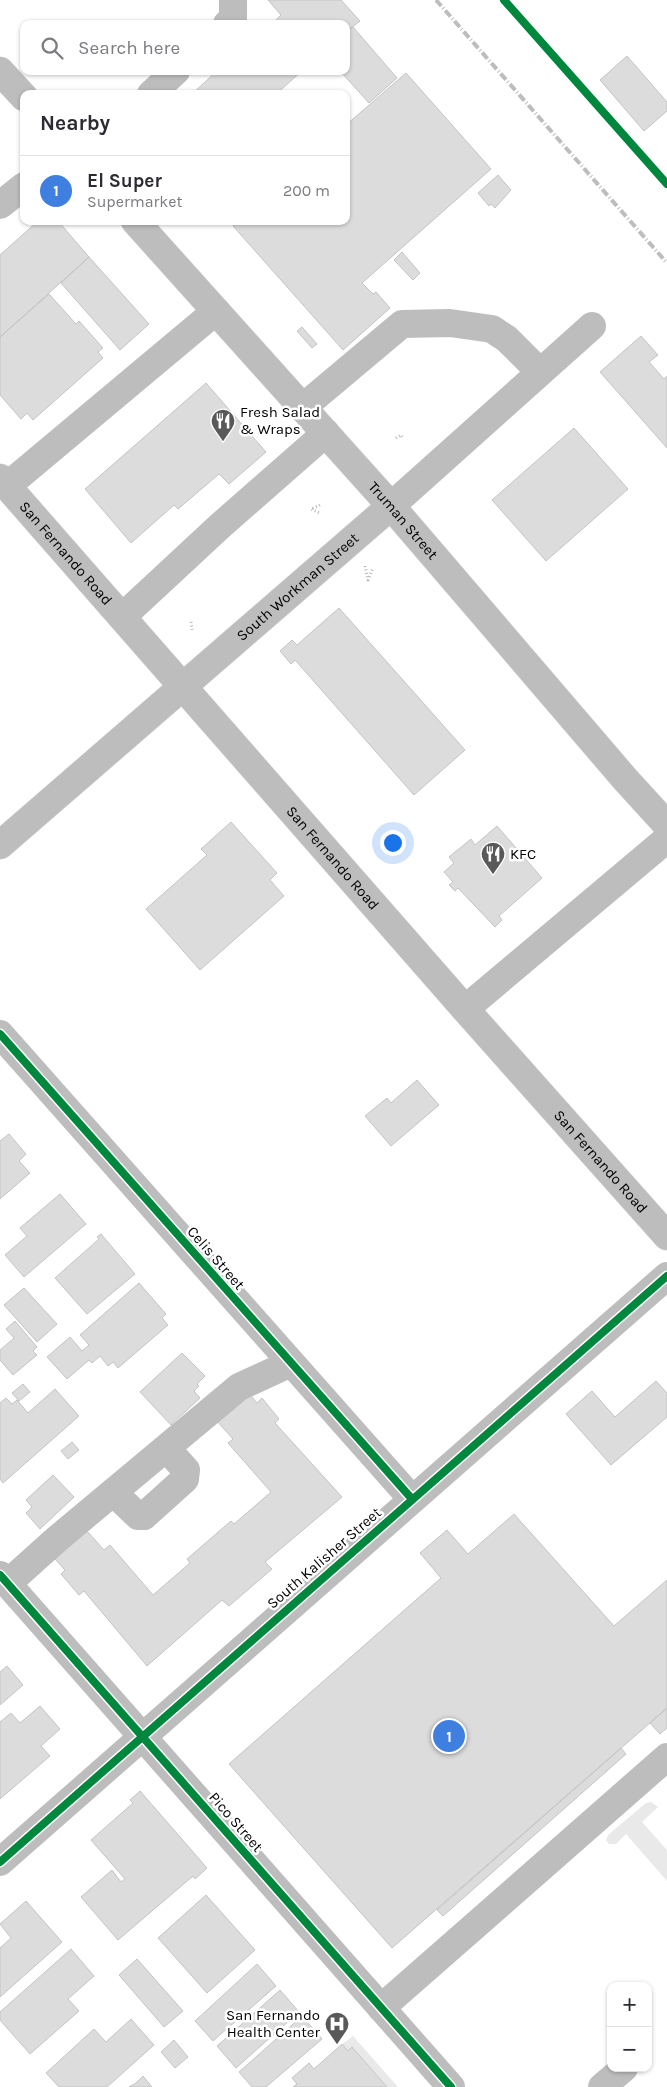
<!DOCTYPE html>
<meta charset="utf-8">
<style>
body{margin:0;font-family:Karla,sans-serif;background:#f2f2f3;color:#2b2b33}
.controls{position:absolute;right:15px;bottom:15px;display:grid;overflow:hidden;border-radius:10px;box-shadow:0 1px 4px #0004}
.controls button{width:45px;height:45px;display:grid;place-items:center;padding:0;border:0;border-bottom:1px solid #e1e1e2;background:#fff;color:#2b2b33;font:25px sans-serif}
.you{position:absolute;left:392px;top:842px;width:18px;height:18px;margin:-12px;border:4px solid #fff;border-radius:50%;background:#1a73e8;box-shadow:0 0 0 8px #1a73e833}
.badge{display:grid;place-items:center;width:32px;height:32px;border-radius:50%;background:#1a73e8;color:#fff;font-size:16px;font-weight:700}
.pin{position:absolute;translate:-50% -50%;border:2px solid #fff;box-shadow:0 1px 5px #0006}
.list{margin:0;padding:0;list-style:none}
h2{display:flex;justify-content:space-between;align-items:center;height:65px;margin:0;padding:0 20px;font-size:21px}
h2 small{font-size:16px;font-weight:400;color:#7c7c81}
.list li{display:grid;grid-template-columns:32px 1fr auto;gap:15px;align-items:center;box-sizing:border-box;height:70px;padding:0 20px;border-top:1px solid #e1e1e2}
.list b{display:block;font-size:19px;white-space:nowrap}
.list p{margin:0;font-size:16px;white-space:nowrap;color:#7c7c81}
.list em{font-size:16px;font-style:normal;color:#7c7c81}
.icon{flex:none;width:28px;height:28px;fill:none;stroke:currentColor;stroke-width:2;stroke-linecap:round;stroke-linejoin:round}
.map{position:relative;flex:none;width:667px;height:2087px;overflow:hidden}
.search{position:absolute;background:#fff;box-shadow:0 1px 4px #0004;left:20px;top:20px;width:330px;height:55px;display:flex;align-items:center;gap:12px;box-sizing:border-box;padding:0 18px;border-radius:10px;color:#7c7c81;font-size:19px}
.panel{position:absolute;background:#fff;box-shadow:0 1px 4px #0004;left:20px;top:90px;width:330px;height:135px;border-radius:10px}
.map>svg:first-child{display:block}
</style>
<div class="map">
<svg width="667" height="2087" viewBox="0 0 667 2087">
<rect width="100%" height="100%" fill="#fff"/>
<path fill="#e9e9e9" d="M651,1802L658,1807L642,1822L667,1850V1881L626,1834L616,1844H609L606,1840L608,1835L646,1803Z
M353,2036L398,2087H387L352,2047L348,2051L342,2044Z"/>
<path fill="#dcdcdc" stroke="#c4c4c4" d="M268,0H341L360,21L346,32V24H272L281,15Z
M353,27L397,78L369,103L340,71H346V32Z
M627,56L667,102V111L644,131L600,80Z
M217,71H302L276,94H192Z
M406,73L491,169L362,283L373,294L376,292L390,308L343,350L233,226L238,221H346V125Z
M498,175L511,190L495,208L491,204L489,206L478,193Z
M38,221H58L89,257L0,337V255Z
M402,252L420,273L413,280L394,260Z
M89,257L149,324L120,350L61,283Z
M49,294L76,324L79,321L103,348L98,352L103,358L33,420L27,413L21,419L0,395V337Z
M302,327L317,344L312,348L297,331Z
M641,336L658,355L649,362L664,379L667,376V448L600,372Z
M206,383L266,452L229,484L219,474L178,509L174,505L131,543L85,489Z
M574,428L628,489L546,561L492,500Z
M339,608L465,750L414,795L295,660L291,664L280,651L292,640L297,645Z
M231,822L277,873L270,880L284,896L200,970L146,909L207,855L201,849Z
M497,826L542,878L499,916L502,920L495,927L458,888L455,891L449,885L453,882L444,872L454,863L449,857L471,839L475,845Z
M417,1080L439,1105L391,1146L365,1116L387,1098L391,1103Z
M9,1134L26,1154L19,1161L30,1173L0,1199V1141Z
M60,1194L86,1224L24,1277L5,1255L27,1236L20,1228Z
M101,1234L135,1274L87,1314L55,1278L99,1239L97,1237Z
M139,1283L166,1314L162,1318L168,1325L118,1368L113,1362L108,1366L100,1356L92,1363L89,1360L67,1379L47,1357L70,1337L82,1351L89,1345L80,1335Z
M24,1288L57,1324L37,1342L4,1305Z
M15,1321L37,1347L33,1351L37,1355L13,1375L0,1360V1350L14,1338L6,1329Z
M182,1353L205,1376L197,1384L199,1386L194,1391L200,1398L171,1425L140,1392Z
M656,1381L667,1393V1417L611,1465L566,1414L592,1391L615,1417Z
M23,1384L30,1392L19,1401L12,1393Z
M55,1389L79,1416L3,1483L0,1479V1403L6,1398L12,1404L17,1400L28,1413Z
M247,1391L257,1403L262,1398L279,1419L275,1423L342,1497L265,1562L272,1569L229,1606L222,1600L147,1666L84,1591L79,1595L61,1574L65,1570L55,1559L87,1531L104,1550L110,1545L153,1595L190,1563L187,1559L231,1521L234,1524L271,1492L228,1443L233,1439L215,1419Z
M72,1442L79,1450L68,1459L61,1451Z
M53,1475L74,1497L40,1529L26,1513L32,1507L26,1500Z
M514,1514L614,1626L667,1580V1708L392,1948L229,1764L441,1578L420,1553L447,1530L468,1554Z
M7,1666L23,1685L0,1705V1672Z
M40,1706L60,1729L41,1746L50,1756L0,1799V1722L11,1713L20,1723Z
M667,1708V1728L660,1734L650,1723Z
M621,1748L626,1754L443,1916L437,1910Z
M140,1791L207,1868L195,1879L193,1876L118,1940L81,1897L112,1870L121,1882L125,1879L91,1840L133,1803L130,1800Z
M206,1895L255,1950L207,1993L158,1938Z
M26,1901L62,1942L0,1997V1948L11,1938L0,1924Z
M71,1949L94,1976L68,1999L79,2011L30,2054L0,2020V2012Z
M137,1959L183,2011L164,2027L119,1975Z
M257,1964L276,1986L213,2041L195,2021Z
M280,1990L299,2012L236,2068L217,2046Z
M302,2016L322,2039L266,2087H252L239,2072Z
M131,2019L154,2045L107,2087H59L46,2073L94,2029L106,2042Z
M174,2040L188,2057L175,2068L161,2052Z
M342,2044L348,2051L352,2047L387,2087H293L297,2084L292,2078L309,2063L314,2069Z
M143,2076L152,2087H129L136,2083Z"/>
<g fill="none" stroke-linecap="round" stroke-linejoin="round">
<defs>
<g id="major">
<path d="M0,71L24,97"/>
<path id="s1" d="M135,221L391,506L625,779L667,825"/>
<path id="s2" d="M0,478L465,1009L667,1236"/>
<path id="s3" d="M0,845L391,506"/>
</g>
</defs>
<use href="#major" stroke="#dbdbdb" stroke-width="29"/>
<path stroke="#b8b8b8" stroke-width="3" stroke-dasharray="1 2.5" stroke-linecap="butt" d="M396,438L401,435L403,439
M320,505L311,509L320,513
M365,566L368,580L373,568
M191,622L192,630"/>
<path stroke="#bdbdbd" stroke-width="28" d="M227,24L233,18V0
M151,94L176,71
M0,205L24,186
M302,408L402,324L450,323L492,329L507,339L540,372
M7,486L216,311
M391,506L592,326
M122,617L220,526L326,433
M465,1009L667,839
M0,1034L412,1499
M113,1492L138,1516H144L185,1479L186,1470L166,1448
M0,1575L451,2087
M8,1583L57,1539L239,1387L291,1363
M0,1862L667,1276
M381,2008L667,1757
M602,2087L624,2068"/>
<use href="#major" stroke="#bdbdbd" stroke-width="28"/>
<path stroke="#bdbdbd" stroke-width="4" stroke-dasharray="8 2.5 1 2.5" stroke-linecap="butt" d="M436,0L667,263"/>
<defs>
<path id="cycleway" d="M504,0L667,184
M0,1034L412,1499
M0,1575L451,2087
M0,1862L667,1276"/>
</defs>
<use href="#cycleway" stroke="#fff" stroke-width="11"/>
<use href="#cycleway" stroke="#00873e" stroke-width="8"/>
</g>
<defs>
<symbol id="restaurant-pin" viewBox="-11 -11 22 30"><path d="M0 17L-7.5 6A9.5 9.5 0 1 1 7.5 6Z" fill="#595959" stroke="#fff"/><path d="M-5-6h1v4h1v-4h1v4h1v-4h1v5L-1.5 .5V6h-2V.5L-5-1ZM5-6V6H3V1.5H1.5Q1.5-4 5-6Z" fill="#fff"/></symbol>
<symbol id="hospital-pin" viewBox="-11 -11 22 30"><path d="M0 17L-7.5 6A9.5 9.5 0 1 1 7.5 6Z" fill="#595959" stroke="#fff"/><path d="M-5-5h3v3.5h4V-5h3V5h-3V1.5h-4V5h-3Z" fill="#fff"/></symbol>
</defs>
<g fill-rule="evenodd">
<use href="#restaurant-pin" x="209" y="407" width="28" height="38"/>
<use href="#restaurant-pin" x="479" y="840" width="28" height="38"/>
<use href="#hospital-pin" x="323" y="2010" width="28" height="38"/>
</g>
<g text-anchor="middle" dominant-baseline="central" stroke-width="5" stroke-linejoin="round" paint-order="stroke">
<g font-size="15" fill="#000" stroke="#fff" text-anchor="start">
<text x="240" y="412">Fresh Salad<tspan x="240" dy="17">&amp; Wraps</tspan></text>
<text x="510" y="854">KFC</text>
<text x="320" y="2015" text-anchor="end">San Fernando<tspan x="320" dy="17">Health Center</tspan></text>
</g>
<g font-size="15" fill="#000" stroke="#fff">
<text stroke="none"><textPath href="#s1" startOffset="402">Truman Street</textPath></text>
<text stroke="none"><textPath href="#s2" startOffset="100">San Fernando Road</textPath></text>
<text stroke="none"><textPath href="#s3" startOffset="394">South Workman Street</textPath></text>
<text stroke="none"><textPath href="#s2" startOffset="505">San Fernando Road</textPath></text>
<text stroke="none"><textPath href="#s2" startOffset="910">San Fernando Road</textPath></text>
<text transform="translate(216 1258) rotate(49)">Celis Street</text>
<text transform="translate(324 1558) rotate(-41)">South Kalisher Street</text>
<text transform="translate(236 1822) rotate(49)">Pico Street</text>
</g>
</g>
</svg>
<div class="controls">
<button>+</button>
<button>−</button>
</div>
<div class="you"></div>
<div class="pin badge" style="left:449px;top:1736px;background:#3f7fe0">1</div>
<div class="search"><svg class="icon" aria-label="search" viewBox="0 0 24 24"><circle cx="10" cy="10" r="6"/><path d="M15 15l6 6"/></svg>Search here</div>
<section class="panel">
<h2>Nearby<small></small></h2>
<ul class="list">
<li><span class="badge" style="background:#3f7fe0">1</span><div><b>El Super</b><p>Supermarket</p></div><em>200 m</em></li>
</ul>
</section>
</div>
